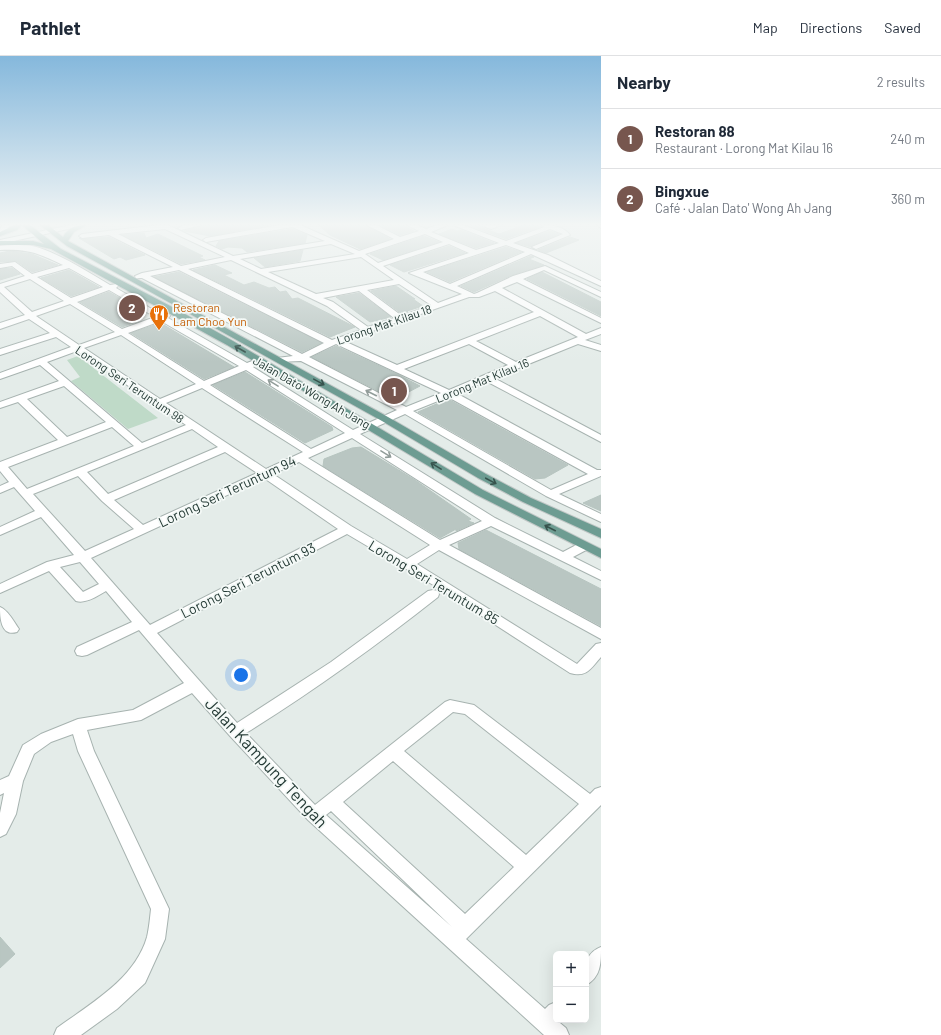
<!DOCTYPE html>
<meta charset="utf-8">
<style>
body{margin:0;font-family:Barlow,sans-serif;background:#f2f2f3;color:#1f2937}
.controls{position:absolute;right:12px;bottom:12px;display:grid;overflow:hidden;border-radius:6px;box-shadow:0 4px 16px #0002}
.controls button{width:36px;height:36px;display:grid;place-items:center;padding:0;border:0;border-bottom:1px solid #e0e1e3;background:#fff;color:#1f2937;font:20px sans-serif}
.you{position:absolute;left:241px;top:619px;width:14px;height:14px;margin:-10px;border:3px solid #fff;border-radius:50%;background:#1a73e8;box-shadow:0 0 0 6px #1a73e833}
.badge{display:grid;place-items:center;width:26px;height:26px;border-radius:50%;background:#77564e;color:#fff;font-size:13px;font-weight:700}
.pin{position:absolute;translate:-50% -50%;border:2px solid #fff;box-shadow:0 1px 4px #0006}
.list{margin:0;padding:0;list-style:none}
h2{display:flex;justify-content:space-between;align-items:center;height:52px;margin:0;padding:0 16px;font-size:17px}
h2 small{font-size:13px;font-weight:400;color:#747a83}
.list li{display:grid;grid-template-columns:26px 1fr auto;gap:12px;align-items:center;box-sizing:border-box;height:60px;padding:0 16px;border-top:1px solid #e0e1e3}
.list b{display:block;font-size:15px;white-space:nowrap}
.list p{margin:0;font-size:13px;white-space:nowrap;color:#747a83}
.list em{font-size:13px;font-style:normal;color:#747a83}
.map{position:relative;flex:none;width:601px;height:979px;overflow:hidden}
header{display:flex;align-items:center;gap:24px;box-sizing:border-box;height:56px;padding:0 20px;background:#fff;border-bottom:1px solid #e0e1e3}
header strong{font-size:19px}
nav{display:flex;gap:22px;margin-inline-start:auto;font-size:14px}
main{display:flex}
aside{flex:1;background:#fff}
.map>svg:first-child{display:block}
</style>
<header>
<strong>Pathlet</strong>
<nav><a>Map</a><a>Directions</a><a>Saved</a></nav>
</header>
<main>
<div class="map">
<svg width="601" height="979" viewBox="0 0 601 979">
<rect width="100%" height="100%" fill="#e4ece9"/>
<path fill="#bfdac8" d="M78,300L158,362L128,373L71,325L80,321L67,304Z"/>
<path fill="#b9c6c2" stroke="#b7c5c0" d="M202,169H268L210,180L184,175Z
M319,169H366L390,183L360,193L330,179Z
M380,169H402L414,175L400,179Z
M474,169L499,178L524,169L542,170L506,183L471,170Z
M292,173L307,179L305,187L247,196L242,192L228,191L222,193L216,190L219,185Z
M452,173L457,175L461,174L494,187L476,192L439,178Z
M550,175L559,178L533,189L531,191L517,187Z
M144,177L146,182L158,178L203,200L199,201L205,204L181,208L123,179Z
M424,180L439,186L383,204L370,198Z
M109,181L145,199L126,204L120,201L114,203L79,182L82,183Z
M570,181L579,184L546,197L538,194Z
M449,190L465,197L404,216L390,209Z
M506,191L521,196L450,226L427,216Z
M303,194L300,205L265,211L254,202Z
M10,195L32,198L58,209L32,216L16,205L0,206V197Z
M531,200L534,201L529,203L544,209L512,219L474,236L461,230Z
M215,209L232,217L224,219L244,229L254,226L269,232L275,231L280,236L286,235L292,243L298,242L355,271L330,281L193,214Z
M12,212L20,218L0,224V213Z
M69,214L99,231L71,240L41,222Z
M179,216L321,287L302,296L154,221Z
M542,216L601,246V260L527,223Z
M396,230L415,243H413L423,250L407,255L408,256L402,258L371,235Z
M109,236L141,254L139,265L122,271L80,246Z
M359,237L391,261L370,266L336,241Z
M158,268L164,269L234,311L204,323L131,277Z
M336,290L397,318L420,330L399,341L388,340L312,301Z
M245,316L332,371L333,374L305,387L213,329Z
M448,343L568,409L545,422L535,423L418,356Z
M361,391L415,424L471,463L468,465L474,467L456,475V473L440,482L323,410L324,403L352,392Z
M601,439V455L583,447Z
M486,474L601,533V570L459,493L458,487Z
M0,881L15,898L0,912Z"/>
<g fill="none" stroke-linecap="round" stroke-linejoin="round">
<defs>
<path id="minor" d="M3,169H10L6,175L0,177V173Z
M71,169H86L0,188V184Z
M159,169H168L233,200L325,185L292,171L206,186L203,184L206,182L279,169H300L359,195L394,183L367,169H376L400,181L419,175L407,169H417L426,173L437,169H448L431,176L476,194L499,187L453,169H463L506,185L544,171L543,169C553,169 564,171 570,179L536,193L532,191L534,190L563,178L550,173L513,187L548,199L601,225V230L531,198L457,230L474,238L477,237L513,220L545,210L601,236V241L544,214L523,223L601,262V267L517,226L502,232L586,278L601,272V278L585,284L601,289V295L578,288L494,322L601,379V386L486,325L456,337L597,414H601V420L559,438L601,458V466L546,440L405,358L360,378L495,462L563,496L580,487H588L590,490L588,493L573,501L601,515V524L491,470L449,489L601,572V583L439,494L417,508L577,608L596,588L601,587V601C591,612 587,622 570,617L440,533L347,478L157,577L237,667L331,606L428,535L433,534L438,535L439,538L438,541C376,590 312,636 246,677L315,749L445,646L450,644L474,649L590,738L595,733L601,731V749L466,883L545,953L549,949L556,946V964H562L560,967L566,972L569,979H544L308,764L230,680L192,637L141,664L87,674L94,695L169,853L165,883L145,927L117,953L81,979H54L57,972C90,948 135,923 147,881C149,873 150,862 151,853L78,695L73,678L51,686L34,698L23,725L16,758L6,778L0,781V757L4,737L0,739V724L9,720L23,689L41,678L78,663L133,654L184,627L139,574L87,599L82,600L77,599L75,595L77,591L132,566L106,535C97,540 86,548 76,545L49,515L0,537V528L47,506L74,499L41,461L0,479V471L35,455L14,431L0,437V430L9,426L0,415V406L58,384L18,346L0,352V346L59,325L40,309L0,323V317L71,291L56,281L0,299V293L50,277L29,263L0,273V267L25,259L0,236V228L25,220L12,210L0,212V208L15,206L32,218L63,209C38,197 28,193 0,194V190C13,189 28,188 40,192C65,201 88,216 110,229L117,228L118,230L116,232L162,259L169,258L170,260L168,262L247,307L257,303H263L264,305L253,311L353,374L397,354L301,305L277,306L276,304L277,302L293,300L142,222H136L135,220L142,217L173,211L109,179L82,182L79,180L82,178ZM165,173L225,201L181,210L118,178ZM425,178L443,186L378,207L365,198ZM331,188L355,198L261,213L240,203ZM449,188L469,197L409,217L462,238L438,247L383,210ZM506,189L525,196L450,228L423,216ZM361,201L394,224L316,238L268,216ZM231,204L327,250L361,274L332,284L188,213ZM69,212L103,231L71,242L37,221ZM179,214L324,287L302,298L150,220ZM30,223L64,245L32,256L4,231ZM399,228L431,249L402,260L367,234ZM109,234L155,261L122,273L77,246ZM359,235L394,262L368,271L333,246L323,242ZM495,235L534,256L397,309L344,285L469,241H479ZM70,248L115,276L79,289L36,260ZM540,260L578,281L516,306L476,285ZM161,265L239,310L204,325L128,277ZM121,279L196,328L160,343L84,292ZM336,288L441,337L406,351L309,301ZM469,288L508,309L449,334L404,313ZM77,295L186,369L142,387L47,306ZM246,314L345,377L311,393L210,329ZM64,330L106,366L67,381L27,343ZM202,332L303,396L266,413L166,347ZM448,341L588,418L551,434L413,355ZM112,371L134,390L27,433L8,411ZM192,373L218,391L108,438L87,416ZM352,382L482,465L440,484L308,402ZM225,396L257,417L143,469L114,444ZM299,406L430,489L407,503L351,470L273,418ZM78,420L102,445L134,473L85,495L33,438ZM264,422L338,473L150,569L91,502ZM80,506L99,528L83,536L60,511ZM453,656L465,658L579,748L526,799L404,695ZM393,705L514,811L465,858L343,746ZM331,755L452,871L326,759Z
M185,169H201L181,174L178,172Z
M480,169H501L491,173Z
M597,169H601V172Z
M0,551C8,554 14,566 19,573L17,576C1,581 0,562 0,551Z
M601,891C601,907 601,921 586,929C586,912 583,898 601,891Z"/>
<path id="major" d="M15,169H30L61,193L178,254L233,285L483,434L601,493V502L475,438L227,289L51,193L33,189H0V185H33L44,188L22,169L17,174L0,180V176Z
M40,169H48L63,181C69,171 76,169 87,169L74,176L68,185L388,361L486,418L531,442L601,473V482L523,446L478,422L382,365L129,224L67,190Z"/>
</defs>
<use href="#minor" stroke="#a7b3b0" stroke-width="2"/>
<use href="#major" stroke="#c2c8c7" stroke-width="2"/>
<use href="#minor" fill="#fff" fill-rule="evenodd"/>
<use href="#major" fill="#6d9c92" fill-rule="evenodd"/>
</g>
<defs><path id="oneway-shaft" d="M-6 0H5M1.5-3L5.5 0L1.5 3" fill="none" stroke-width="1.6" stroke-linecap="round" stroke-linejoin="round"/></defs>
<g stroke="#37534d">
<use href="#oneway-shaft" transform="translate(240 293) rotate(-150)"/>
<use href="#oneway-shaft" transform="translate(319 326) rotate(29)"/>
<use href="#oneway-shaft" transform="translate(436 410) rotate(-149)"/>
<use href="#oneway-shaft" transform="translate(491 425) rotate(28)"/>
<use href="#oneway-shaft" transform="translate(550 472) rotate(-153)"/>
</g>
<g stroke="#929d9a">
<use href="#oneway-shaft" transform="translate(273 327) rotate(-148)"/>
<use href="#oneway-shaft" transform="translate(371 337) rotate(-153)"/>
<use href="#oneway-shaft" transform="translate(386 398) rotate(32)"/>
</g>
<linearGradient id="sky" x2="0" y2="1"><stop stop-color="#85b8dc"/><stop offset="0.55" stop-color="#f3f6f5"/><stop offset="1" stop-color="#f3f6f5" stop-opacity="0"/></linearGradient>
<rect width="601" height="306" fill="url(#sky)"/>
<defs>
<symbol id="restaurant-pin" viewBox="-11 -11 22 30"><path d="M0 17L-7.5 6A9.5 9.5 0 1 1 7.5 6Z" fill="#e8710a" stroke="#f4f9f7"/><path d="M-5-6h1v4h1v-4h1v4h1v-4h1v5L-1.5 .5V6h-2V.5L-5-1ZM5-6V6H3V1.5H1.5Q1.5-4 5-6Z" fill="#fff"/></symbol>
</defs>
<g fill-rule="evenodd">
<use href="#restaurant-pin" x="148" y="247" width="22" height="30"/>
</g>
<g text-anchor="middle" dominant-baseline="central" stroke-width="3.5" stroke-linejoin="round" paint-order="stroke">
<g font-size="12" fill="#c56008" stroke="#f4f9f7" text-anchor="start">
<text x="173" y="251">Restoran<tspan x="173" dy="14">Lam Choo Yun</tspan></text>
</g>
<g font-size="12" fill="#253b36" stroke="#f4f9f7">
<text transform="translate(384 268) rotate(-19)">Lorong Mat Kilau 18</text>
<text transform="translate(482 324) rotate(-22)">Lorong Mat Kilau 16</text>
<text transform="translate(130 328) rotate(34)">Lorong Seri Teruntum 98</text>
<text transform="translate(312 336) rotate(30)">Jalan Dato' Wong Ah Jang</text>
</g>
<g font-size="14" fill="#253b36" stroke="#f4f9f7">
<text transform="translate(227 435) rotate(-25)">Lorong Seri Teruntum 94</text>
<text transform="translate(248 524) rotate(-27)">Lorong Seri Teruntum 93</text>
<text transform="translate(434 526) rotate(31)">Lorong Seri Teruntum 85</text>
</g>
<g font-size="17" fill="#253b36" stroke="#f4f9f7">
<text transform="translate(267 706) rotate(47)">Jalan Kampung Tengah</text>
</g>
</g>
</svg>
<div class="controls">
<button>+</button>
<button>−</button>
</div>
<div class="you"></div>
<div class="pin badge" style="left:394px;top:335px">1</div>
<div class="pin badge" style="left:132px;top:252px">2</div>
</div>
<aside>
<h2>Nearby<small>2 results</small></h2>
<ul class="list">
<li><span class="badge">1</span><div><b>Restoran 88</b><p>Restaurant · Lorong Mat Kilau 16</p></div><em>240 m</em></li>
<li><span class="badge">2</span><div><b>Bingxue</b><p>Café · Jalan Dato' Wong Ah Jang</p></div><em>360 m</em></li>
</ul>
</aside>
</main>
